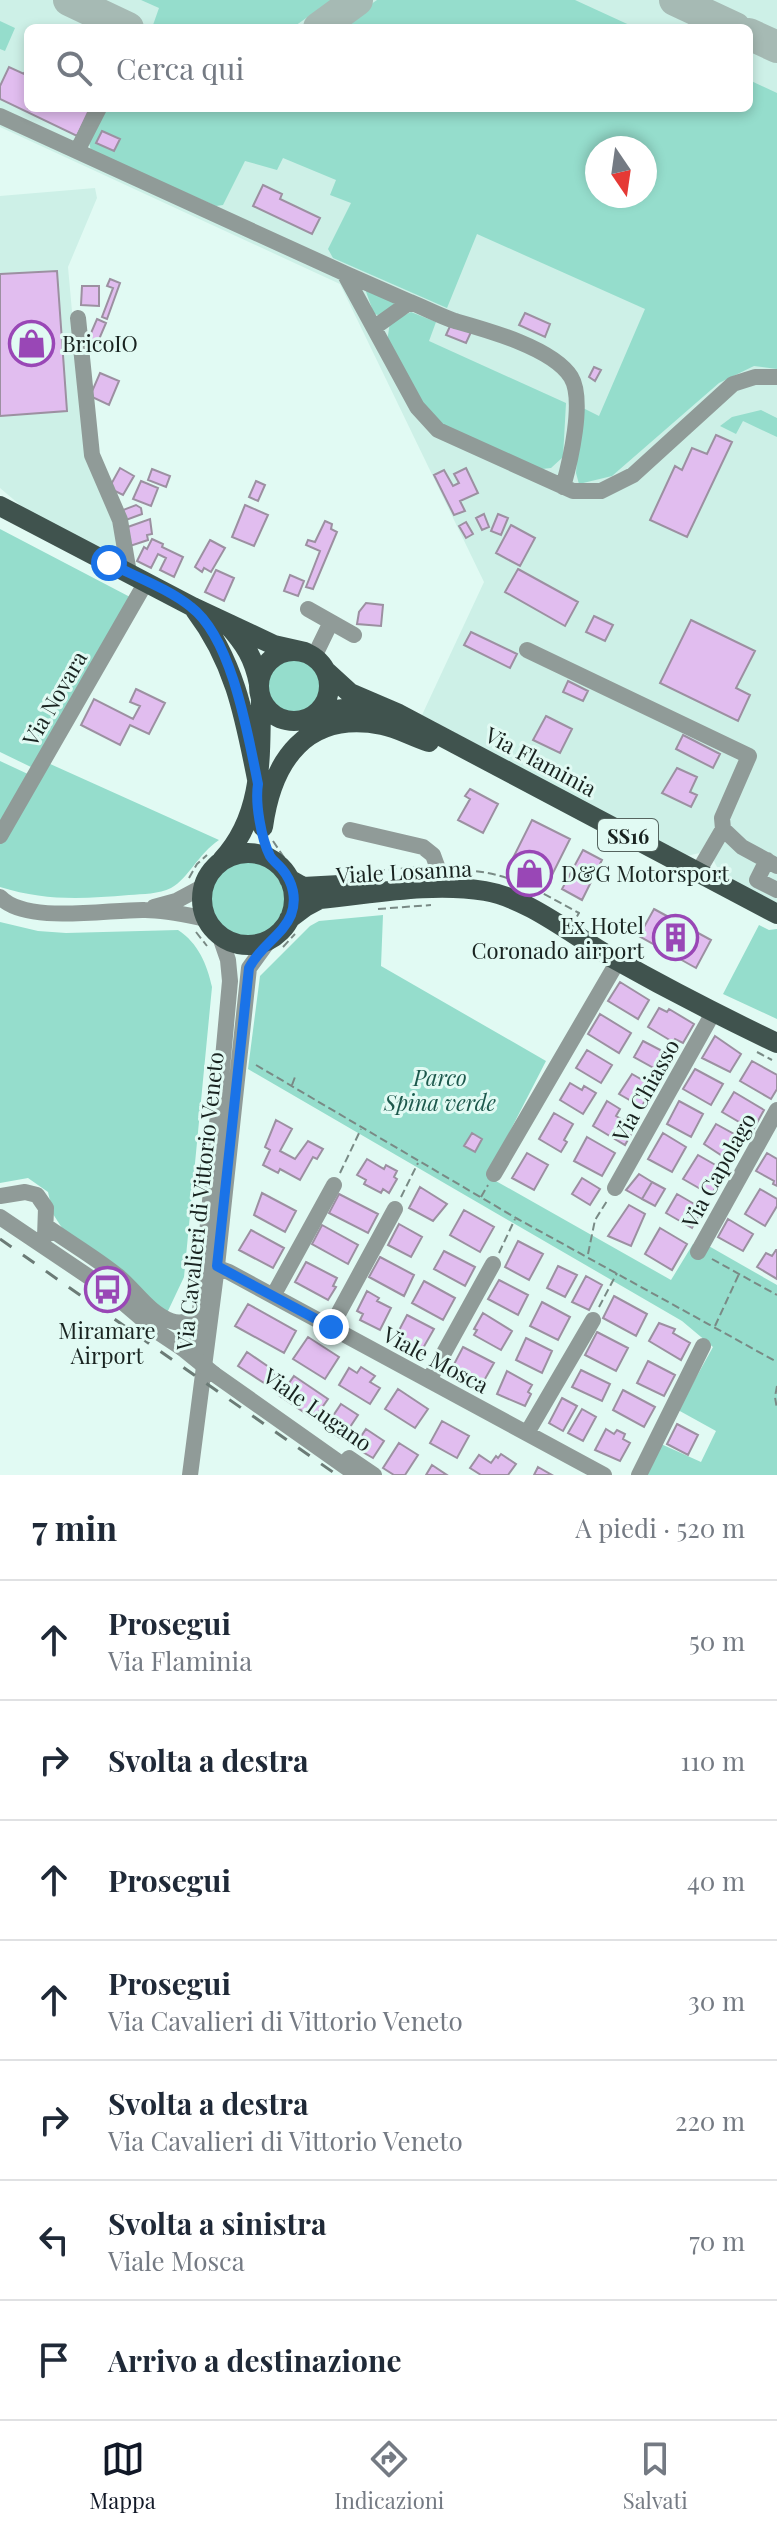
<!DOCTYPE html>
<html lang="it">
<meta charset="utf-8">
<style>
body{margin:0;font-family:"Playfair Display",serif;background:#f6f6f7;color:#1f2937}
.compass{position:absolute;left:585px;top:136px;width:72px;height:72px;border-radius:50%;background:#fff;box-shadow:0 4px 12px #0003;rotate:167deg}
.stop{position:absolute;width:24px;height:24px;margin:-18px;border:6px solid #1a73e8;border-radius:50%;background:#fff}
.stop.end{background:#1a73e8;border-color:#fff;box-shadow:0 2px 8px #0008}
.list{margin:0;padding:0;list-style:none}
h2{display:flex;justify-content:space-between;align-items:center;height:104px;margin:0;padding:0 32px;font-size:34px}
h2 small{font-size:26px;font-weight:400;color:#747a83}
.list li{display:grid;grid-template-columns:52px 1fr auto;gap:24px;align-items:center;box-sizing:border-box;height:120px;padding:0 32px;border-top:2px solid #e0e1e3}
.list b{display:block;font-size:30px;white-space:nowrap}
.list p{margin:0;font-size:26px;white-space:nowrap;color:#747a83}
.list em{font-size:26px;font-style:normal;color:#747a83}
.icon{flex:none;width:44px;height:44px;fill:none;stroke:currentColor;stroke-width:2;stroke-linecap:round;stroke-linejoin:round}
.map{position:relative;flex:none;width:777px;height:1475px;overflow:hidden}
.search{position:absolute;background:#fff;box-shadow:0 4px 12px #0003;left:24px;right:24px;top:24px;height:88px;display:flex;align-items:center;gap:20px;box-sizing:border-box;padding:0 28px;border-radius:12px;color:#747a83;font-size:30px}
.sheet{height:944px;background:#fff}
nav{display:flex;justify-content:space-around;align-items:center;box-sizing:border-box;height:112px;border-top:2px solid #e0e1e3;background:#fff;font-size:22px;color:#747a83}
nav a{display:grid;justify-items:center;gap:4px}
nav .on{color:#111827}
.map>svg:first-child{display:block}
</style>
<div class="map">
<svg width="777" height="1475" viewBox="0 0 777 1475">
<rect width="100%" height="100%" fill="#e1faf3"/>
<path fill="#cdf0e7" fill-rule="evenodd" d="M0,0H777V905L722,877L713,859L700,853L686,856L422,715L484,582L340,284L0,127ZM28,28H749V108H28ZM597,148H645V196H597Z
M95,188L97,198L68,267L85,456L117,527L123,556L101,548L26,510L0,488V196Z"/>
<path fill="#95ddcc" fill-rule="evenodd" d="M141,0H332L292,28H160L153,25L159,8Z
M377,0H575L636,28H337Z
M0,21L15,28L5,51L0,49Z
M749,80L777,93V369L754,366L719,383L612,476L579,484L576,473L581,407L599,416L645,309L477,234L447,308L333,258L328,249L351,203L330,195L336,180L283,158L277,170L245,161L223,205L216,206L91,151L88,138L104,108H749ZM597,148H645V196H597Z
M364,286L393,297L394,304L382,316L374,314Z
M411,312L436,322L429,341L566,403L563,457L551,468L533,470L443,430L419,406L387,342L390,322Z
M761,410L777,418V437L743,421L736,434L720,426L732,417Z
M0,529L130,597L33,768L0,752Z
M267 686a27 27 0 1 1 54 0a27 27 0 1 1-54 0Z
M0,761L30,775L0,827Z
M48,763L219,840C198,854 189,878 171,888C159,894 143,894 129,895C82,899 45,901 0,887V844Z
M211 899a37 37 0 1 1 74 0a37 37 0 1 1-74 0Z
M383,915L381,966L546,1061L487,1176L671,1280L693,1244L707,1245L777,1285V1475H645L661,1444L701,1462L716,1431L678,1410L713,1347L682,1321L248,1069L260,976L310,926L319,921Z
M0,922L38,931L66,933L178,930C198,943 207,964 212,987L184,1277L167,1313L64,1231L53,1214L48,1192L28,1178L0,1183Z
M759,925L769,930L777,929V1019L723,994Z"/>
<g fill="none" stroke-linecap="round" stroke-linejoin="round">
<path stroke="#a6bab4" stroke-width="32" d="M69,0L128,28
M675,0L735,28
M319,28L357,0
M749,34L777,47"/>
</g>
<path fill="#e1bdef" stroke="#9c90a1" stroke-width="2" d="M28,65V108H90L77,136L0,99V86L9,67L24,74Z
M102,131L120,139L114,151L96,143Z
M263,185L282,194L280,199L320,218L312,234L253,206Z
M57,271L67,411L0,416V274Z
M110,279L120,283L107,319L102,317L113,288L107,286Z
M82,286H99V306L81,305Z
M525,313L550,324L545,337L519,325Z
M97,319L106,323L94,351L85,347Z
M451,324L471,332L466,343L446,335Z
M594,367L601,370L595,381L589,377Z
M100,373L119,381L109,405L90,396Z
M716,435L732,442L687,537L650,520L675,466L682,470L692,448L707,454Z
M120,468L134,476L123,495L109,488Z
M466,468L478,493L460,501L465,511L454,515L434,475L444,470L453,486L459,483L454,474Z
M152,469L170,476L166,487L148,480Z
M141,481L158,488L151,506L133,499Z
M256,481L265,485L258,501L249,497Z
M136,505L141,508L142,514L126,520L123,510Z
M245,505L268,515L254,546L232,537Z
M484,514L489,527L482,530L476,518Z
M498,514L508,518L501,535L491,531Z
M150,519L152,534L147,535L148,540L130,546L125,528Z
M325,521L332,524L331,529L337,532L313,589L306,587L320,551L306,545L308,540L315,542Z
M466,522L473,534L466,538L459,526Z
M511,525L535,538L520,566L496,553Z
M152,539L163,544L162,547L183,557L174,577L160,570L166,558L158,554L151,568L137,561L144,547L147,549Z
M210,540L225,548L211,572L204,568L202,572L195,567Z
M518,569L578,602L565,626L505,592Z
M216,570L234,578L224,601L205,592Z
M290,575L304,581L298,596L284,591Z
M366,603L383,605L381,626L357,624L359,612Z
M594,616L613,625L605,641L586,632Z
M691,620L755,651L736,688L750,695L738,721L660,683Z
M471,632L517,654L510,668L464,645Z
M568,681L588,691L583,701L563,692Z
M136,689L165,703L149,734L130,725L120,745L81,725L94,699L133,719L140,706L130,702Z
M546,716L572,729L560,753L533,740Z
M683,735L720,754L713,768L676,749Z
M677,768L697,777L690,792L697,795L691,807L662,793Z
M470,789L498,804L483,833L458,820L470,799L465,796Z
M532,820L570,839L548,883L510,864Z
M583,850L602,860L582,900L562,889Z
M654,909L711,940L696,968L639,936Z
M620,982L649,1000L638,1019L608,1001Z
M659,1008L667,1012L669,1009L694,1024L683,1043L675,1039L673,1042L648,1027Z
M600,1014L631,1033L619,1053L588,1034Z
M715,1036L741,1054L730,1072L702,1058Z
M643,1041L668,1054L659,1071L634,1057Z
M587,1050L612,1065L601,1083L576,1068Z
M752,1061L777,1075V1089L771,1099L740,1081Z
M695,1069L723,1084L711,1105L683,1089Z
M632,1074L651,1085L642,1107L619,1094Z
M570,1083L582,1090L584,1086L596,1093L583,1114L560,1100Z
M734,1092L764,1110L753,1130L722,1112Z
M607,1101L620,1109L616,1116L635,1127L625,1145L593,1126Z
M679,1101L703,1114L691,1137L667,1124Z
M554,1113L573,1124L564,1140L567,1142L561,1152L539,1139Z
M276,1120L292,1129L280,1151L295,1159L308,1141L323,1149L317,1159L313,1157L300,1180L280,1169L278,1173L263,1165L270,1150L265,1147Z
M716,1124L743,1139L730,1161L704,1144Z
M472,1133L482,1139L475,1152L464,1146Z
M663,1133L686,1147L672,1172L648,1159Z
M587,1137L615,1153L602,1176L574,1161Z
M527,1153L548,1165L534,1190L512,1178Z
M767,1153L777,1159V1186L773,1184L774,1181L756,1171Z
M698,1155L726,1171L711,1195L683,1179Z
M367,1159L384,1169L386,1165L397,1171L394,1177L397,1179L389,1193L383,1189L381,1193L364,1184L366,1180L357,1175Z
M639,1174L652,1182L642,1199L626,1190Z
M582,1178L600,1189L590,1205L572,1194Z
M652,1182L665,1189L655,1206L642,1199Z
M420,1187L447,1204L433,1221L409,1208Z
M760,1189L777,1199V1206L765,1226L745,1214Z
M262,1193L296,1211L285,1232L254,1215Z
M339,1194L378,1214L368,1233L329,1213Z
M677,1194L703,1209L692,1228L666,1213Z
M629,1205L645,1214L631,1246L608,1236Z
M464,1210L494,1227L480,1252L450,1235Z
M728,1219L753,1234L743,1251L718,1237Z
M399,1224L422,1237L411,1257L388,1245Z
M322,1225L358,1245L348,1264L312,1244Z
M660,1228L687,1244L672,1270L645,1254Z
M251,1230L284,1248L273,1268L239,1250Z
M518,1241L543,1254L529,1280L505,1267Z
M776,1250H777V1279L757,1267L766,1253L772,1256Z
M444,1251L475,1267L465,1286L434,1269Z
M380,1257L414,1275L404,1296L369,1277Z
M306,1262L337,1278L333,1286L336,1287L328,1300L295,1282Z
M558,1266L577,1275L565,1297L547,1288Z
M586,1276L602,1285L589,1310L572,1302Z
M499,1280L528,1295L518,1315L488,1299Z
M424,1281L455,1298L443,1320L412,1303Z
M367,1291L379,1298L377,1301L391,1308L380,1330L360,1320L363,1314L357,1311Z
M614,1296L647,1314L636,1336L603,1318Z
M542,1302L570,1317L558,1340L530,1326Z
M248,1304L296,1331L284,1353L235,1326Z
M483,1313L512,1331L501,1350L474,1335L477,1330L474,1329Z
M407,1315L434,1329L422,1350L396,1336Z
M659,1323L675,1329L673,1333L690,1343L681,1360L649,1341Z
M597,1332L628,1348L616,1371L585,1355Z
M308,1337L339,1357L325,1379L293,1359Z
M526,1338L552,1351L542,1373L516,1360Z
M463,1347L494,1363L481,1386L451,1370Z
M247,1352L276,1372L267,1385L238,1366Z
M648,1361L675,1375L664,1396L637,1383Z
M361,1367L375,1376L370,1382L380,1388L370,1404L339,1385L349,1368L357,1373Z
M581,1370L610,1384L602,1401L572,1387Z
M507,1371L532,1385L528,1392L531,1394L525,1406L497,1394Z
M294,1376L328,1399L314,1419L280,1396Z
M398,1389L428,1409L415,1428L385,1409Z
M623,1390L655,1407L644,1427L613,1410Z
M562,1398L577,1406L563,1431L549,1423Z
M341,1404L358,1415L342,1439L325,1428Z
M582,1409L596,1417L583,1441L568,1433Z
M442,1421L469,1436L457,1458L430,1443Z
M677,1424L698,1435L688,1455L667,1444Z
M366,1429L384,1441L373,1458L354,1447Z
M606,1429L614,1434L617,1430L625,1434L623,1439L630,1443L620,1461L595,1450Z
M399,1443L418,1455L405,1475H394L383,1468Z
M501,1454L516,1464L508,1475H481L470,1468L479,1455L491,1463L496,1456L498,1458Z
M432,1465L447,1475H426Z
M538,1467L552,1475H534Z"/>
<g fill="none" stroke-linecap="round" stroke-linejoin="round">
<path stroke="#798a85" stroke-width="2" stroke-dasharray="8 4" stroke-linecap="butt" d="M273,841L287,862
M452,870C503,869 535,889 579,913L576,918
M353,873L422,867
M189,878L197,864L207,855
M378,909L431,905
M196,932L207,946
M283,947L295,934
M757,1052L772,1060
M256,1065L516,1218L777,1362
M292,1085L295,1077
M340,1173L361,1129
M401,1197L418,1163
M481,1197L488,1185
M499,1253L515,1219
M588,1254L595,1220L607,1201
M712,1259L777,1295
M599,1307L617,1273
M715,1326L739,1274
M777,1386L775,1397L777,1409"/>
<path stroke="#909b98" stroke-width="16" d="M0,116L344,273L417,407L438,430L573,491H601L633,475L733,384L755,377H777
M77,151L99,108
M344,273L410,302
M78,318L92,455L120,520L129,573
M375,327L410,302C425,308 440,316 455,321C487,330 553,348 571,377C585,400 570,462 563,487
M308,609L354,635
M527,650L749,756L722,818L723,829L742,847L777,866
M314,657L331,622
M350,830L423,847L433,855L441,877
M0,836L146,582
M767,860L757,880L777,890
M698,872L723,829
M0,897C26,925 109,909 145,910C166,910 187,915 207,919
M154,907L176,901L204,886
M494,1174L618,961
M615,1188L713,1013
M0,1196L25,1192L37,1195L46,1208L45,1237
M0,1217L107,1289L155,1330L182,1348
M46,1226C70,1243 96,1258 118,1276C135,1290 149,1313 171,1321C185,1326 192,1317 206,1316
M698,1252L777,1110
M207,1264L229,1272L604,1475
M273,1296L334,1185
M331,1327L395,1209
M196,1355L230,981L228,960L219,934
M214,1374L357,1475
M429,1380L493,1264
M527,1433L593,1320
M349,1458L374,1475
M190,1475L217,1266L249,968L270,939
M639,1475L703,1346"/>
<path stroke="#40534e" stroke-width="20" d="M0,506L193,607L274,645L305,652
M195,610C236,664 245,719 258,784
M228,625C245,644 254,658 259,684
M259 686a35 35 0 1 1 70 0a35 35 0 1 1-70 0Z
M327,672L350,693L399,714L777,914
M318,712L362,707L374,709
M263,827C272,761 306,710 382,725C398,728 413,737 429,742
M202 899a46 46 0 1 1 92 0a46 46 0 1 1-92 0Z
M222,860C264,815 260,756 261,698
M289,879L303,887L340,885
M289,919L305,907L320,899C373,894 431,882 485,891C527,898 571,934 609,956C664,987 720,1016 777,1043"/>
<path stroke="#6b7b76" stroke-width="3" stroke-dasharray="14 14" stroke-linecap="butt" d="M0,1239L337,1475"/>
<path stroke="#909b98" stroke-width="16" d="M182,1348L214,1374"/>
</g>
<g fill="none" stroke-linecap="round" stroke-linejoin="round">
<path stroke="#1a73e8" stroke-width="10" d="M109,563C134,576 169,589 191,607C232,638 248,735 258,784C255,803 261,838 270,856C273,861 278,864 282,869C293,882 297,899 291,915C283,935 260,946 249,968L217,1266L331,1327"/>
</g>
<defs>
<symbol id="shop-ring" viewBox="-11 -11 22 22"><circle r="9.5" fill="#e1faf3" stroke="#9947b6" stroke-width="1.5"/><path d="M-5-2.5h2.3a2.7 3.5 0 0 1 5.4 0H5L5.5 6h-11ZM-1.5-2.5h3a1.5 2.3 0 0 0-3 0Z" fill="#9947b6"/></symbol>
<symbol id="building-ring" viewBox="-11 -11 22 22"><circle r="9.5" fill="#e1faf3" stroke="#9947b6" stroke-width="1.5"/><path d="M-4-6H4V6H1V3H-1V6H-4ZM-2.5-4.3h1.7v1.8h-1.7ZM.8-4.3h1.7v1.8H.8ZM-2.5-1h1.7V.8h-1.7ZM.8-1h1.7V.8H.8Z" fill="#9947b6"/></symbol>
<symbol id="bus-ring" viewBox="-11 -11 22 22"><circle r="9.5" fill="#e1faf3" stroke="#9947b6" stroke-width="1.5"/><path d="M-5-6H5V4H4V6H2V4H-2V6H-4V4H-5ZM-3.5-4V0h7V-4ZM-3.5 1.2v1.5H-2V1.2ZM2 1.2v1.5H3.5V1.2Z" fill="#9947b6"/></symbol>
</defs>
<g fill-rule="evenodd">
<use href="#shop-ring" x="6" y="318" width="51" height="51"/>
<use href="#shop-ring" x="504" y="848" width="51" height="51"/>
<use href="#building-ring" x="650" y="912" width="51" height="51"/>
<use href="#bus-ring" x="82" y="1264" width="51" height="51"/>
</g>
<g text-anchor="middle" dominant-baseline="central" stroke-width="6" stroke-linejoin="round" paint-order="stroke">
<rect fill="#e1faf3" stroke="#55645f" stroke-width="2" x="598" y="819" width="60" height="32" rx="6"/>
<g font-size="20" font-weight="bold" fill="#192320">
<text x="628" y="835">SS16</text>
</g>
<g font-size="22" fill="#192320" stroke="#e1faf3" text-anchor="start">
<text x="62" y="343">BricoIO</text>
<text x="561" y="873">D&amp;G Motorsport</text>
<text x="644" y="925" text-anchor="end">Ex Hotel<tspan x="644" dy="25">Coronado airport</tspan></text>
<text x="107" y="1330" text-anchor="middle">Miramare<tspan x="107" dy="25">Airport</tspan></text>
</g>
<g font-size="22" fill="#192320" stroke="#e1faf3">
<text transform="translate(54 698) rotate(-60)">Via Novara</text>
<text transform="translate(541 761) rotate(28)">Via Flaminia</text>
<text transform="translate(404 871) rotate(-3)">Viale Losanna</text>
<text transform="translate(645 1090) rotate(-61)">Via Chiasso</text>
<text transform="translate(718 1170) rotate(-61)">Via Capolago</text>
<text transform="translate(199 1201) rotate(-84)">Via Cavalieri di Vittorio Veneto</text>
<text transform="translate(436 1359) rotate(28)">Viale Mosca</text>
<text transform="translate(318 1409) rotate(35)">Viale Lugano</text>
</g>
<g font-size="22" font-style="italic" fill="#1c584c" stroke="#e1faf3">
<text x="440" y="1077">Parco<tspan x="440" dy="25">Spina verde</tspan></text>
</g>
</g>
</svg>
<svg class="compass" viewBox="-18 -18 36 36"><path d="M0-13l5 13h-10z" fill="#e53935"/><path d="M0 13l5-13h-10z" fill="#747a83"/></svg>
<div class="stop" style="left:109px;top:563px"></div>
<div class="stop end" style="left:331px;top:1327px"></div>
<div class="search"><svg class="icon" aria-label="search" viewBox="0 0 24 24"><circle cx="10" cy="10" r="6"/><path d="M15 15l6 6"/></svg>Cerca qui</div>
</div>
<section class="sheet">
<h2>7 min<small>A piedi · 520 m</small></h2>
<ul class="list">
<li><svg class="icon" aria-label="ahead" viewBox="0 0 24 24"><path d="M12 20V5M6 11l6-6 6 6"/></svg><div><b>Prosegui</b><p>Via Flaminia</p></div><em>50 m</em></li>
<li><svg class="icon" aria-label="right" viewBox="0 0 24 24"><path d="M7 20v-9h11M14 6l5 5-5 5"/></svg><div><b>Svolta a destra</b></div><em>110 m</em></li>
<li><svg class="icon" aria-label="ahead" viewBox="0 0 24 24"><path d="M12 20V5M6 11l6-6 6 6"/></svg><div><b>Prosegui</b></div><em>40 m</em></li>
<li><svg class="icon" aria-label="ahead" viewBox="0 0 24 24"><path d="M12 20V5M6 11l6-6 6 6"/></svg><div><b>Prosegui</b><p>Via Cavalieri di Vittorio Veneto</p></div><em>30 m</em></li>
<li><svg class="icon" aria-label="right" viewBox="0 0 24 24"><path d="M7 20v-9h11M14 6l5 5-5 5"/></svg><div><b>Svolta a destra</b><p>Via Cavalieri di Vittorio Veneto</p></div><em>220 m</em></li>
<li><svg class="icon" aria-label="left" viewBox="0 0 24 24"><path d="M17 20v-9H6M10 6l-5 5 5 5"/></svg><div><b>Svolta a sinistra</b><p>Viale Mosca</p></div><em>70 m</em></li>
<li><svg class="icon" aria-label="arrive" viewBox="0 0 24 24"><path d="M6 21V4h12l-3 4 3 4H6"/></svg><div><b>Arrivo a destinazione</b></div></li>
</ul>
</section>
<nav>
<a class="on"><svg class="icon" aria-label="map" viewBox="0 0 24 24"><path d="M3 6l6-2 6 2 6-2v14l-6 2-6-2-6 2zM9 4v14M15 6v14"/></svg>Mappa</a>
<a><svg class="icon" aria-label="directions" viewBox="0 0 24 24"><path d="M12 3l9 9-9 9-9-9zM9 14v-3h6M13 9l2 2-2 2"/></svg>Indicazioni</a>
<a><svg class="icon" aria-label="saved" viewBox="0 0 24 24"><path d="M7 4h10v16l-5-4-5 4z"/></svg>Salvati</a>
</nav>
